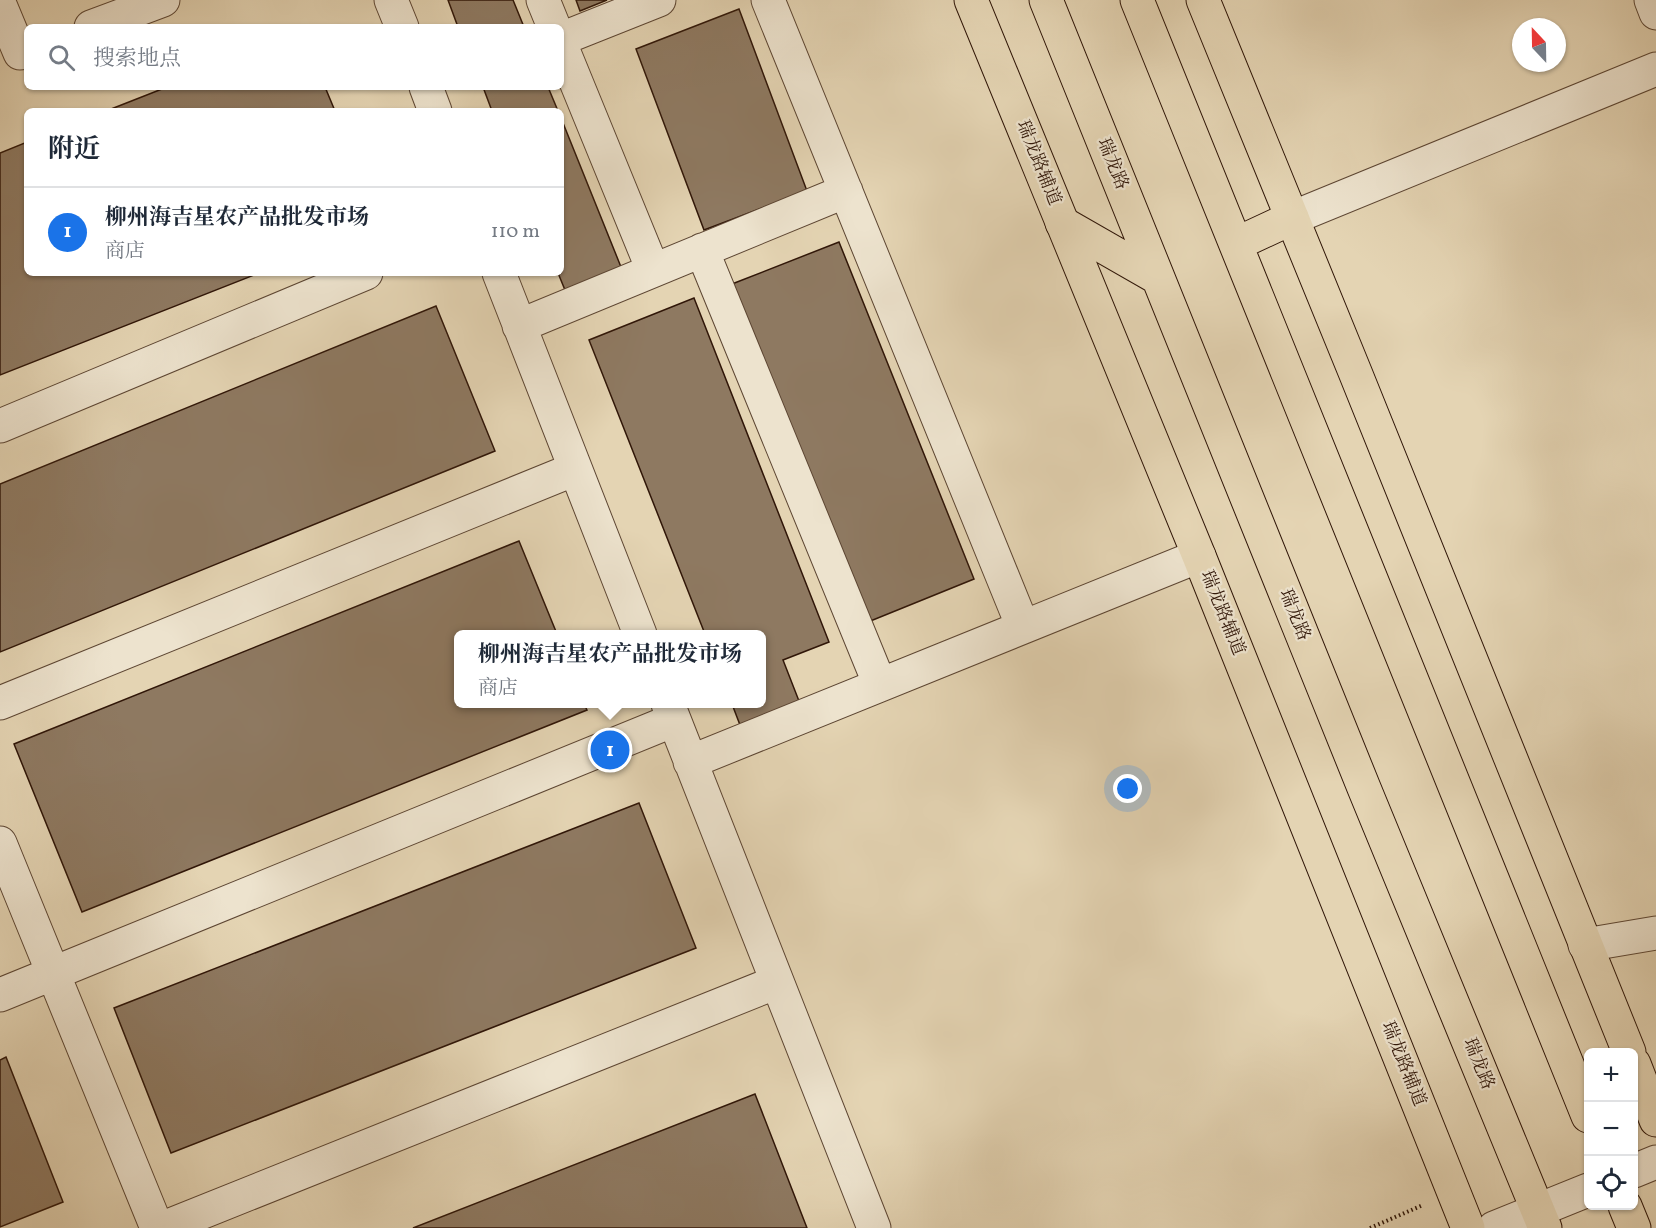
<!DOCTYPE html>
<html lang="zh">
<meta charset="utf-8">
<style>
body{margin:0;font-family:Vollkorn,"Noto Serif SC",serif;background:#f2f2f3;color:#1f2937}
.controls{position:absolute;right:18px;bottom:18px;display:grid;overflow:hidden;border-radius:9px;box-shadow:0 2px 4px #0004}
.controls button{width:54px;height:54px;display:grid;place-items:center;padding:0;border:0;border-bottom:2px solid #e0e1e3;background:#fff;color:#1f2937;font:30px sans-serif}
.compass{position:absolute;left:1512px;top:18px;width:54px;height:54px;border-radius:50%;background:#fff;box-shadow:0 2px 4px #0004;rotate:338deg}
.you{position:absolute;left:1128px;top:789px;width:21px;height:21px;margin:-15px;border:4px solid #fff;border-radius:50%;background:#1a73e8;box-shadow:0 0 0 9px #1a73e833}
.badge{display:grid;place-items:center;width:39px;height:39px;border-radius:50%;background:#1a73e8;color:#fff;font-size:20px;font-weight:700}
.pin{position:absolute;translate:-50% -50%;border:3px solid #fff;box-shadow:0 2px 6px #0006}
.popup{position:absolute;left:454px;top:630px;width:312px;height:78px;box-sizing:border-box;display:grid;place-content:center;border-radius:9px;background:#fff;filter:drop-shadow(0 2px 4px #0005);font-size:20px;white-space:nowrap;color:#747a83}
.popup b{font-size:22px;color:#1f2937}
.popup::after{content:'';position:absolute;left:50%;top:100%;margin-left:-12px;border:12px solid transparent;border-top-color:#fff}
.list{margin:0;padding:0;list-style:none}
h2{display:flex;justify-content:space-between;align-items:center;height:78px;margin:0;padding:0 24px;font-size:26px}
h2 small{font-size:20px;font-weight:400;color:#747a83}
.list li{display:grid;grid-template-columns:39px 1fr auto;gap:18px;align-items:center;box-sizing:border-box;height:90px;padding:0 24px;border-top:2px solid #e0e1e3}
.list b{display:block;font-size:22px;white-space:nowrap}
.list p{margin:0;font-size:20px;white-space:nowrap;color:#747a83}
.list em{font-size:20px;font-style:normal;color:#747a83}
.icon{flex:none;width:33px;height:33px;fill:none;stroke:currentColor;stroke-width:2;stroke-linecap:round;stroke-linejoin:round}
.map{position:relative;flex:none;width:1656px;height:1228px;overflow:hidden}
.search{position:absolute;background:#fff;box-shadow:0 2px 4px #0004;left:24px;top:24px;width:540px;height:66px;display:flex;align-items:center;gap:15px;box-sizing:border-box;padding:0 21px;border-radius:9px;color:#747a83;font-size:22px}
.panel{position:absolute;background:#fff;box-shadow:0 2px 4px #0004;left:24px;top:108px;width:540px;height:168px;border-radius:9px}
.map>svg:first-child{display:block}
</style>
<div class="map">
<svg width="1656" height="1228" viewBox="0 0 1656 1228">
<rect width="100%" height="100%" fill="#e4d4b3"/>
<filter id="stains"><feTurbulence type="fractalNoise" baseFrequency=".00333" numOctaves="4"/><feColorMatrix values="0 0 0 0 .2 0 0 0 0 .09 0 0 0 0 .02 0 0 0 .5 -.17"/></filter>
<radialGradient id="worn" r=".72"><stop offset=".6" stop-color="#630" stop-opacity="0"/><stop offset="1" stop-color="#630" stop-opacity=".3"/></radialGradient>
<path fill="#8e7961" stroke="#301608" stroke-width="1.5" d="M448,0H513L524,27H458Z
M576,0H607L580,11Z
M739,9L807,191L704,230L636,49Z
M167,87H325L335,111H106Z
M483,87H548L558,111H492Z
M561,118L621,267L565,290L558,273H561Z
M27,142V273H259L0,375V153Z
M839,242L974,579L868,622L732,284Z
M694,298L829,642L783,660L799,701L740,725L732,704H762V634H705L589,340Z
M436,306L495,451L0,652V484Z
M519,541L557,634H458V704H584L587,710L82,912L14,744Z
M639,803L696,948L171,1153L114,1008Z
M6,1057L63,1202L0,1227V1060Z
M755,1094L807,1228H413Z"/>
<g fill="none" stroke-linecap="round" stroke-linejoin="round">
<defs>
<path id="minor" d="M391,0L402,27
M543,0L554,27
M768,0L1023,627
M1651,0L1656,13
M0,5L20,53
M91,27L163,0
M561,39L659,0
M561,45L653,270
M426,87L435,111
M1292,218L1656,69
M702,250L880,685
M499,273L640,634
M519,326L846,191
M0,426L366,273
M0,703L575,469
M668,704L874,1228
M690,762L1199,556
M0,843L157,1228
M1585,945L1656,933
M0,995L674,720
M1634,1171L1656,1162
M163,1228L777,982
M1494,1228L1588,1190"/>
<path id="major" d="M971,0L1199,556L1468,1228
M1203,0L1355,372L1629,1052
M1634,1064L1656,1120"/>
<path id="highway" d="M1046,0L1364,788L1545,1228
M1137,0L1588,1116
M1062,223L1158,278
M1236,244L1292,218
M1625,1206L1634,1228"/>
</defs>
<use href="#minor" stroke="#5d4633" stroke-width="35"/>
<use href="#major" stroke="#301608" stroke-width="35"/>
<use href="#highway" stroke="#301608" stroke-width="35"/>
<path stroke="#301608" stroke-width="4" stroke-dasharray="1.5 3" stroke-linecap="butt" d="M1370,1228L1423,1205"/>
<use href="#minor" stroke="#ede3ce" stroke-width="33"/>
<use href="#major" stroke="#e4d4b3" stroke-width="33"/>
<use href="#highway" stroke="#e4d4b3" stroke-width="33"/>
</g>
<g text-anchor="middle" dominant-baseline="central" stroke-width="4.5" stroke-linejoin="round" paint-order="stroke">
<g font-size="18" fill="#301608" stroke="#ede3ce">
<text transform="translate(1038 163) rotate(68)">瑞龙路辅道</text>
<text transform="translate(1112 164) rotate(68)">瑞龙路</text>
<text transform="translate(1222 613) rotate(68)">瑞龙路辅道</text>
<text transform="translate(1294 615) rotate(68)">瑞龙路</text>
<text transform="translate(1403 1064) rotate(68)">瑞龙路辅道</text>
<text transform="translate(1478 1064) rotate(68)">瑞龙路</text>
</g>
</g>
<rect width="100%" height="100%" filter="url(#stains)"/>
<rect width="100%" height="100%" fill="url(#worn)"/>
</svg>
<div class="controls">
<button>+</button>
<button>−</button>
<button><svg class="icon" aria-label="locate" viewBox="0 0 24 24"><circle cx="12" cy="12" r="6"/><path d="M12 2v4M12 18v4M2 12h4M18 12h4"/></svg></button>
</div>
<svg class="compass" viewBox="-18 -18 36 36"><path d="M0-13l5 13h-10z" fill="#e53935"/><path d="M0 13l5-13h-10z" fill="#747a83"/></svg>
<div class="you"></div>
<div class="pin badge" style="left:610px;top:750px">1</div>
<div class="popup"><b>柳州海吉星农产品批发市场</b>商店</div>
<div class="search"><svg class="icon" aria-label="search" viewBox="0 0 24 24"><circle cx="10" cy="10" r="6"/><path d="M15 15l6 6"/></svg>搜索地点</div>
<section class="panel">
<h2>附近<small></small></h2>
<ul class="list">
<li><span class="badge">1</span><div><b>柳州海吉星农产品批发市场</b><p>商店</p></div><em>110 m</em></li>
</ul>
</section>
</div>
